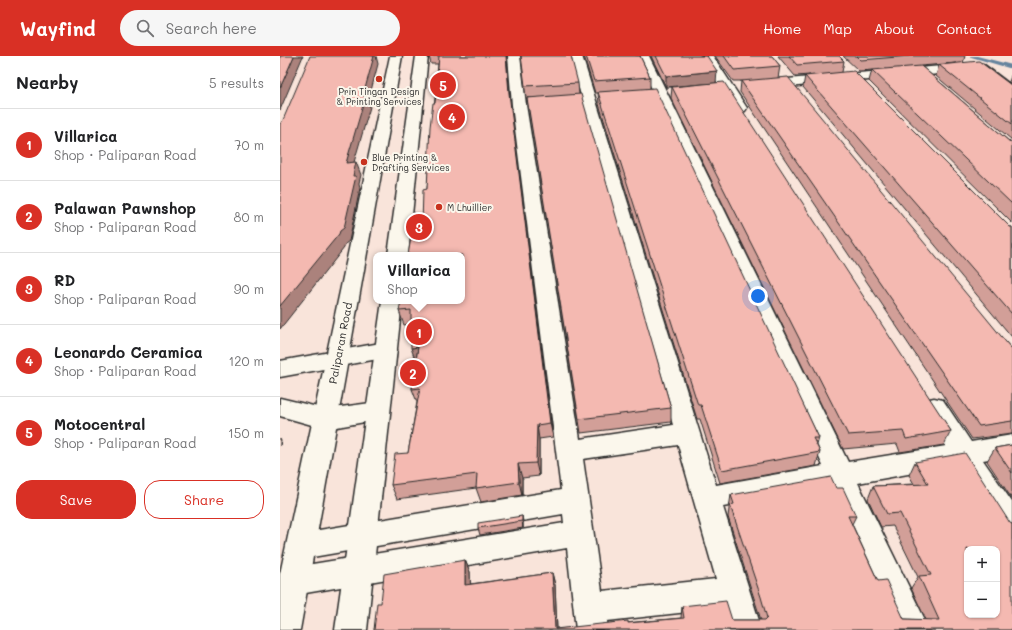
<!DOCTYPE html>
<meta charset="utf-8">
<style>
body{margin:0;font-family:Mali,sans-serif;background:#f6f6f6;color:#202124}
.controls{position:absolute;right:12px;bottom:12px;display:grid;overflow:hidden;border-radius:8px;box-shadow:0 1px 3px #0004}
.controls button{width:36px;height:36px;display:grid;place-items:center;padding:0;border:0;border-bottom:1px solid #e0e0e0;background:#fff;color:#202124;font:20px sans-serif}
.you{position:absolute;left:478px;top:240px;width:14px;height:14px;margin:-10px;border:3px solid #fff;border-radius:50%;background:#1a73e8;box-shadow:0 0 0 6px #1a73e833}
.badge{display:grid;place-items:center;width:26px;height:26px;border-radius:50%;background:#d93025;color:#fff;font-size:13px;font-weight:700}
.pin{position:absolute;translate:-50% -50%;border:2px solid #fff;box-shadow:0 1px 4px #0006}
.popup{position:absolute;left:93px;top:196px;width:92px;height:52px;box-sizing:border-box;display:grid;place-content:center;border-radius:8px;background:#fff;filter:drop-shadow(0 1px 3px #0005);font-size:13px;white-space:nowrap;color:#757577}
.popup b{font-size:15px;color:#202124}
.popup::after{content:'';position:absolute;left:50%;top:100%;margin-left:-8px;border:8px solid transparent;border-top-color:#fff}
.list{margin:0;padding:0;list-style:none}
h2{display:flex;justify-content:space-between;align-items:center;height:52px;margin:0;padding:0 16px;font-size:17px}
h2 small{font-size:13px;font-weight:400;color:#757577}
.list li{display:grid;grid-template-columns:26px 1fr auto;gap:12px;align-items:center;box-sizing:border-box;height:72px;padding:0 16px;border-top:1px solid #e0e0e0}
.list b{display:block;font-size:15px;white-space:nowrap}
.list p{margin:0;font-size:13px;white-space:nowrap;color:#757577}
.list em{font-size:13px;font-style:normal;color:#757577}
.actions{display:flex;gap:8px;padding:12px 16px}
.actions a{flex:1;padding:9px 0;border:1px solid #d93025;border-radius:16px;text-align:center;font-size:14px;color:#d93025}
.actions .main{background:#d93025;color:#fff}
.icon{flex:none;width:22px;height:22px;fill:none;stroke:currentColor;stroke-width:2;stroke-linecap:round;stroke-linejoin:round}
.map{position:relative;flex:none;width:732px;height:574px;overflow:hidden}
header{display:flex;align-items:center;gap:24px;box-sizing:border-box;height:56px;padding:0 20px;background:#d93025;color:#fff}
header strong{font-size:19px}
nav{display:flex;gap:22px;margin-inline-start:auto;font-size:14px}
.search{width:280px;height:36px;background:#f6f6f6;display:flex;align-items:center;gap:10px;box-sizing:border-box;padding:0 14px;border-radius:22px;color:#757577;font-size:15px}
main{display:flex}
aside{flex:1;background:#fff}
.map>svg:first-child{display:block}
</style>
<header>
<strong>Wayfind</strong>
<div class="search"><svg class="icon" aria-label="search" viewBox="0 0 24 24"><circle cx="10" cy="10" r="6"/><path d="M15 15l6 6"/></svg>Search here</div>
<nav><a>Home</a><a>Map</a><a>About</a><a>Contact</a></nav>
</header>
<main>
<aside>
<h2>Nearby<small>5 results</small></h2>
<ul class="list">
<li><span class="badge">1</span><div><b>Villarica</b><p>Shop · Paliparan Road</p></div><em>70 m</em></li>
<li><span class="badge">2</span><div><b>Palawan Pawnshop</b><p>Shop · Paliparan Road</p></div><em>80 m</em></li>
<li><span class="badge">3</span><div><b>RD</b><p>Shop · Paliparan Road</p></div><em>90 m</em></li>
<li><span class="badge">4</span><div><b>Leonardo Ceramica</b><p>Shop · Paliparan Road</p></div><em>120 m</em></li>
<li><span class="badge">5</span><div><b>Motocentral</b><p>Shop · Paliparan Road</p></div><em>150 m</em></li>
</ul>
<div class="actions"><a class="main">Save</a><a>Share</a></div>
</aside>
<div class="map">
<svg width="732" height="574" viewBox="0 0 732 574">
<rect width="100%" height="100%" fill="#f9e4da"/>
<filter id="ink" filterUnits="userSpaceOnUse"><feTurbulence type="fractalNoise" baseFrequency=".025" numOctaves="2"/><feDisplacementMap in="SourceGraphic" scale="8" xChannelSelector="R" yChannelSelector="G"/><feConvolveMatrix kernelMatrix="1 2 1 2 8 2 1 2 1" color-interpolation-filters="sRGB"/></filter>
<g filter="url(#ink)">
<g fill="none" stroke-linecap="round" stroke-linejoin="round">
<path fill="#66849e" fill-rule="evenodd" d="M688,0H697L732,9V13Z"/>
<defs>
<path id="street" d="M228,0H240L246,49L300,383L393,369L290,0H302L436,429L543,410L357,0H369L568,406L666,390L642,351L645,344L654,342L663,344L691,386L732,379V399L703,404L732,446V483L722,479L678,409L578,427L650,574H618L553,431L443,451L482,574H450L444,552L327,565L328,574H296L287,492L14,539L3,535L0,523L3,515L14,511L284,467L283,458L21,503L11,499L7,490L11,481L21,477L281,434L232,49ZM398,389L436,523L322,535L303,403Z
M421,0H433L467,52L465,55L460,56L455,55Z
M698,7L703,8L732,30V40L727,39L695,15L483,33L478,32L476,29L478,26L483,25Z
M106,286L114,288L117,294L114,300L0,321V305Z
M0,342L46,353L98,346L107,348L110,355L107,362L46,373L0,360Z"/>
<path id="primary" d="M110,0H122L20,574H0V518Z
M136,0H148L128,199H108Z
M102,245H122L87,574H55Z"/>
</defs>
<use href="#street" stroke="#2b2b2b" stroke-width="3"/>
<use href="#primary" stroke="#2b2b2b" stroke-width="3"/>
<use href="#street" fill="#fbf7ec" fill-rule="evenodd"/>
<use href="#primary" fill="#fbf7ec" fill-rule="evenodd"/>
</g>
<path fill="#d29f98" stroke="#2b2b2b" d="M149,0H227L230,49L273,381L259,383V420L242,422V439L201,446L196,432L117,443L111,429L128,397L137,346L132,333L136,306L131,268L124,269L119,255L142,169L147,133L158,8H151Z
M241,0L298,27L299,38L391,352V366L301,377L249,54L247,42H252H246Z
M304,0H360L370,21V32L539,382L537,389L540,396L536,410L440,427L420,363H417L319,48L318,37H315Z
M371,0H427L436,27L671,375L664,389L620,396L617,388L563,393L391,42L392,31H386Z
M435,0H492L500,10L498,22L730,291L732,292V378L692,383L460,36L461,25H453Z
M498,0H559L564,5L562,16L730,171H732V281L523,31L525,20L530,19L515,20Z
M563,0H685L683,7L732,29V84L656,20L659,9L676,7L641,10L730,86H732V167L589,25L592,14L579,15Z
M732,17V29L729,26Z
M732,389V443L707,405L715,392Z
M635,406L730,467L732,574H94L101,547L185,504L190,516V528L272,517L275,529L277,573L401,562L402,550L452,564H481L448,461L449,453V452L451,439L556,432L576,460L572,468L598,525L624,563L646,564L631,532L638,521L613,470L601,471L588,443L593,430L634,428L629,419Z
M242,460L243,466V472L200,479L198,472Z"/>
<path fill="#ab827c" stroke="#2b2b2b" d="M14,0H23L0,54V32Z
M91,0H96L98,8L88,46L90,51L70,120L66,107L83,40Z
M226,0H227L230,49L273,381L270,367L229,37Z
M437,15L436,27L386,31V20Z
M76,106L81,119L79,127L80,132L69,185L65,188L64,192L0,273V250Z
M138,291L136,306L131,292Z
M257,369L259,383V420L256,407Z
M0,382L1,384L0,390Z
M238,408L242,422V439L239,426Z
M242,460L243,466V472L242,465Z
M185,504L190,516L191,541L185,529Z
M272,517L275,529L277,574L275,573Z"/>
<path fill="#f4b9b1" stroke="#2b2b2b" fill-rule="evenodd" d="M0,0H14L0,32Z
M30,0H94L83,40L86,39L66,107L76,106L73,120H76L64,172L60,175L59,178L0,250V68L3,64Z
M159,0H226L229,37L270,367L257,369L256,407L238,408L239,426L196,432L197,418L111,429L115,398L128,397L140,332L132,333L138,291L131,292V254L119,255L121,245H182V199H128L133,170L142,169L143,134L147,133L150,71L153,47H155Z
M241,0H291L298,27L245,30Z
M306,0H360L370,21L314,25Z
M376,0H427L437,15L386,20Z
M444,0H492L500,10L454,14Z
M509,0H559L564,5L517,9Z
M577,0H630L581,4Z
M699,5L731,29H732V68L659,9Z
M641,10L730,86H732V148L592,14Z
M574,15L730,171H732V258L525,20Z
M508,21L730,291L732,292V365L699,370L461,25Z
M444,26L671,375L626,383L623,375L568,379L392,31Z
M375,32L539,382H533L540,396L442,414L421,349H418L318,36Z
M301,38L391,352L299,363L247,42Z
M732,389V417L715,392Z
M685,397L730,467L732,468V574H94L97,547H101L104,518L185,504V529L272,517L275,573L348,565V567L404,562L402,550L446,545L452,564H485L487,562L481,541L450,449L454,448L451,439L551,421L556,432H563L576,460H568L598,525L606,524L624,563L659,564L639,520L651,519L620,457L607,458L593,430L648,428L635,406ZM687,493H717V559H687Z
M242,460V465L198,472V467Z"/>
</g>
<g fill="#c8321e" stroke="#fbf7ec" stroke-width="1.5">
<circle cx="99" cy="23" r="4"/>
<circle cx="84" cy="106" r="4"/>
<circle cx="159" cy="151" r="4"/>
</g>
<g text-anchor="middle" dominant-baseline="central" stroke-width="4" stroke-linejoin="round" paint-order="stroke">
<g font-size="9" fill="#2b2b2b" stroke="#fbf7ec" text-anchor="start">
<text x="99" y="35" text-anchor="middle">Prin Tingan Design<tspan x="99" dy="10">&amp; Printing Services</tspan></text>
<text x="92" y="101">Blue Printing &amp;<tspan x="92" dy="10">Drafting Services</tspan></text>
<text x="167" y="151">M Lhuillier</text>
</g>
<g font-size="11" fill="#2b2b2b" stroke="#fbf7ec">
<text transform="translate(60 287) rotate(-79)">Paliparan Road</text>
</g>
</g>
</svg>
<div class="controls">
<button>+</button>
<button>−</button>
</div>
<div class="you"></div>
<div class="pin badge" style="left:139px;top:276px">1</div>
<div class="popup"><b>Villarica</b>Shop</div>
<div class="pin badge" style="left:133px;top:317px">2</div>
<div class="pin badge" style="left:139px;top:171px">3</div>
<div class="pin badge" style="left:172px;top:61px">4</div>
<div class="pin badge" style="left:163px;top:29px">5</div>
</div>
</main>
